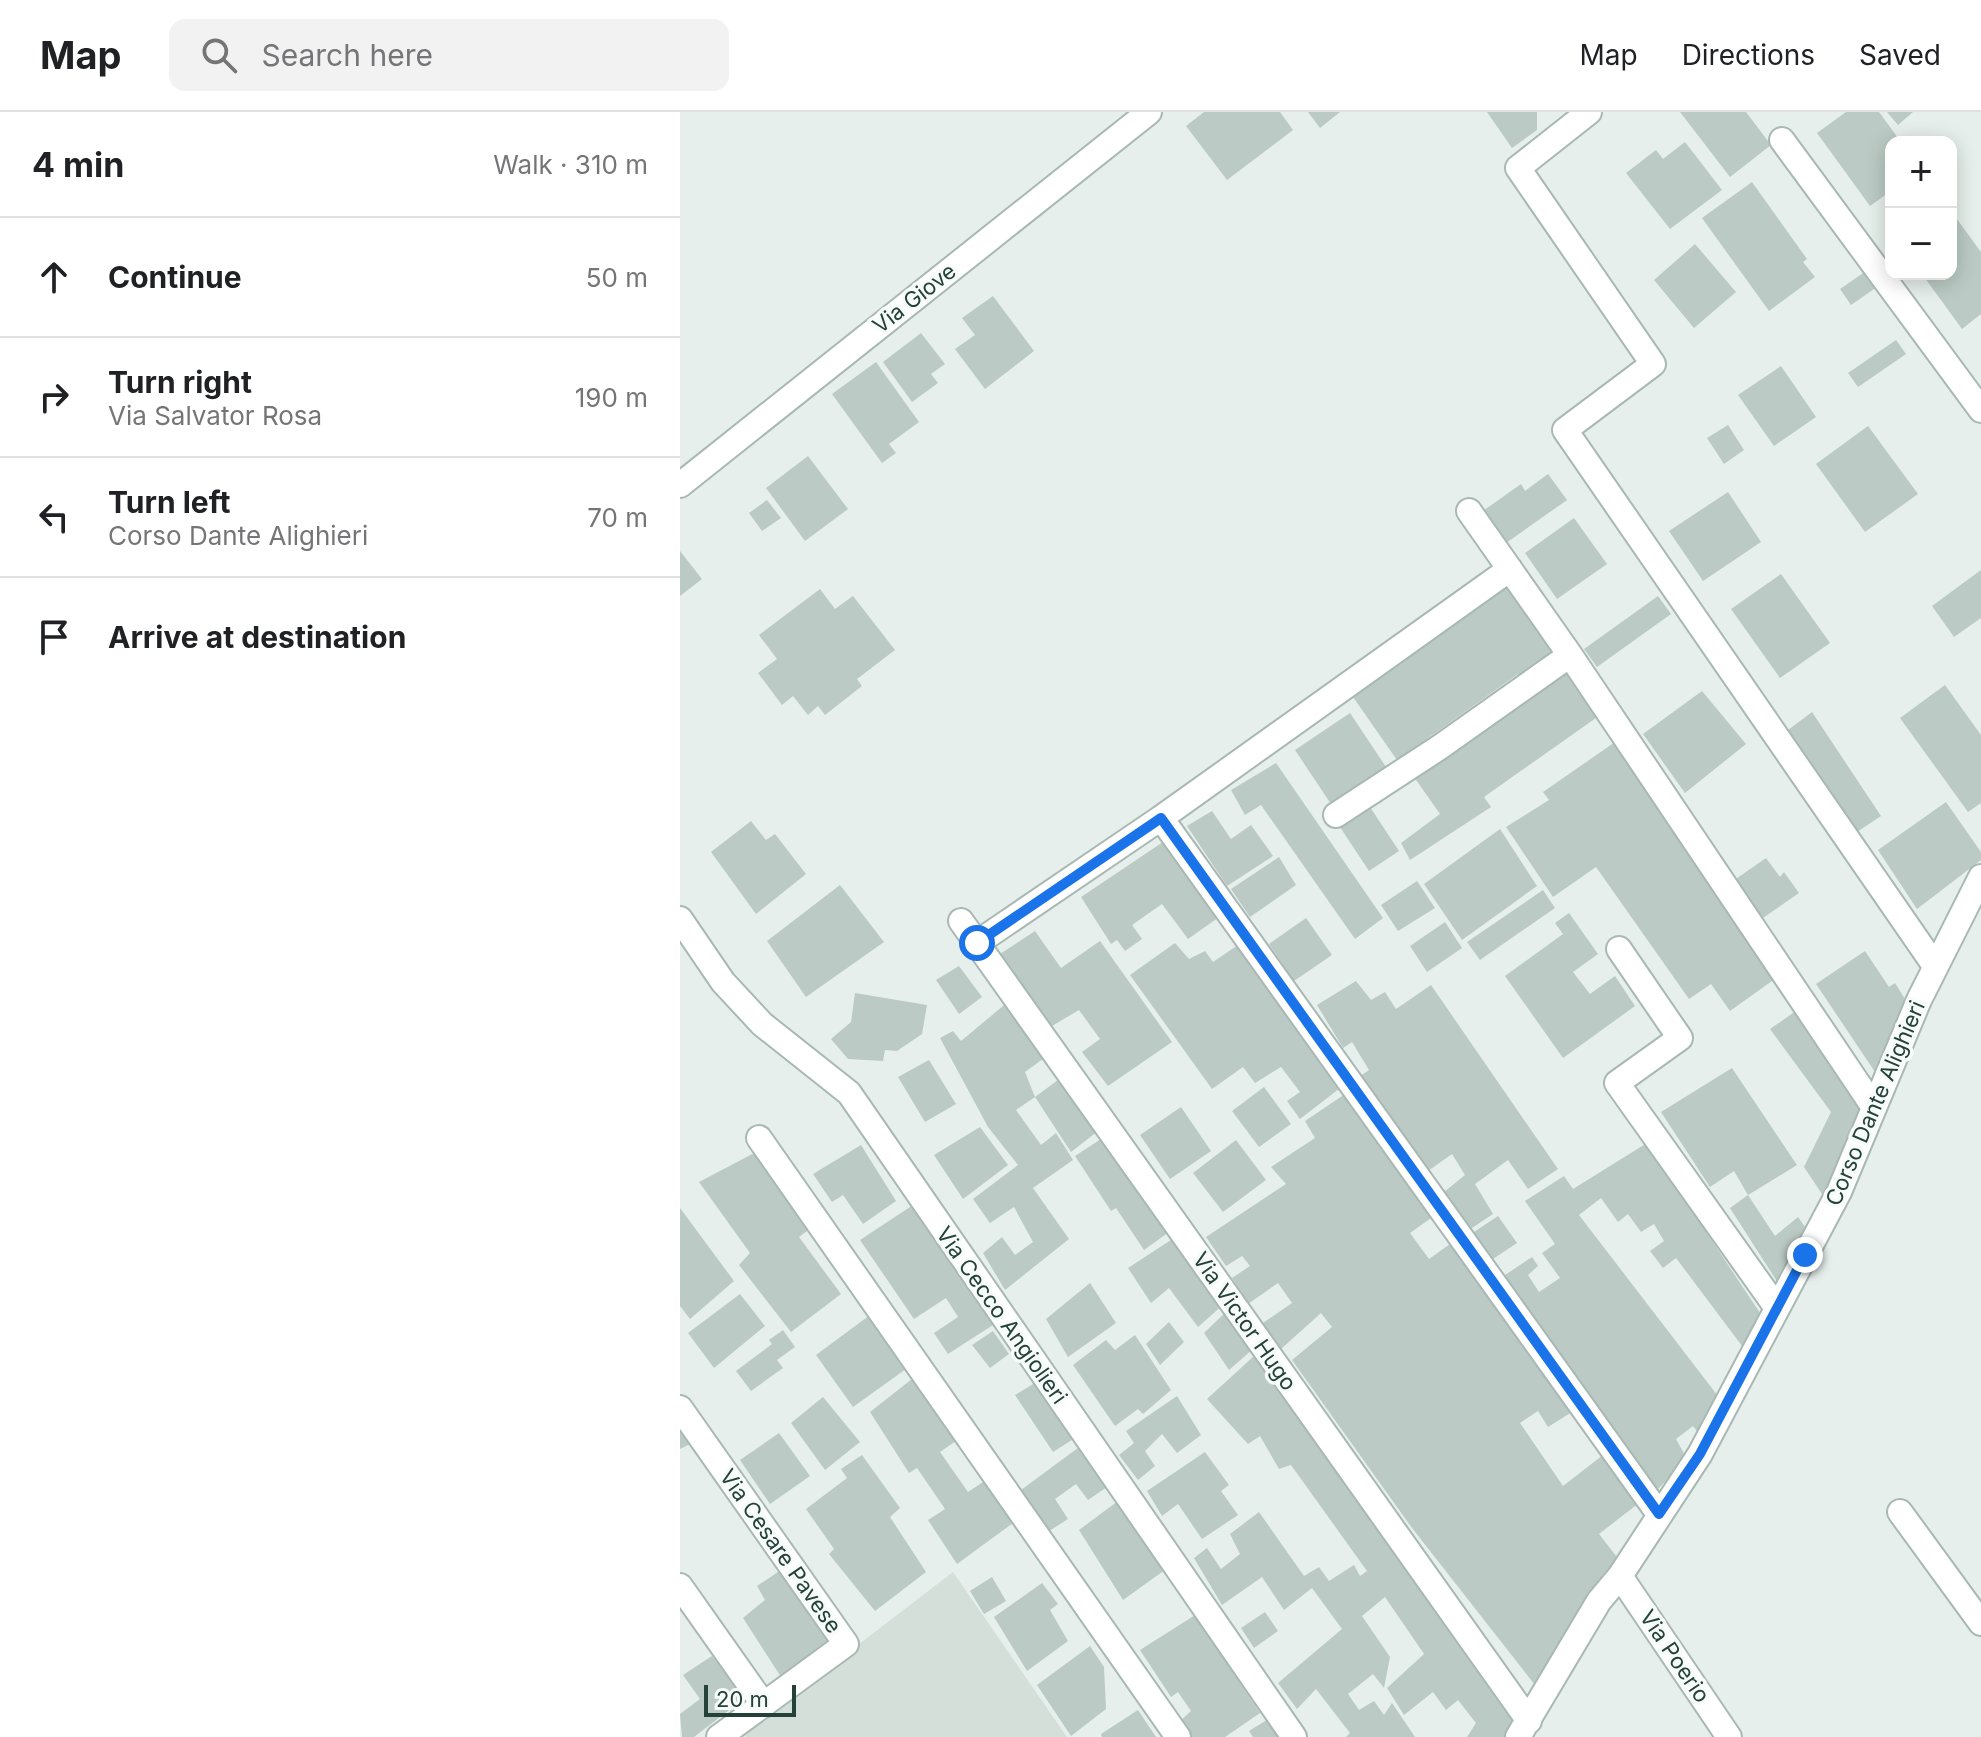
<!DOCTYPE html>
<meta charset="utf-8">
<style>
body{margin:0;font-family:Inter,sans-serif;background:#f2f2f2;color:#202124}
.controls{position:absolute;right:24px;top:24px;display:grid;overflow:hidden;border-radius:16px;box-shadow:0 4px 20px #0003}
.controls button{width:72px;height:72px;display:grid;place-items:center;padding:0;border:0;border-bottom:2px solid #e0e0e0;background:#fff;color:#202124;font:40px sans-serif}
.scale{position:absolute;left:24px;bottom:20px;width:92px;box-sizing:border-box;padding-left:8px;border:4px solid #24423a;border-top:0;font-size:22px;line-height:28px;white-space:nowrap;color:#24423a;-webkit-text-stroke:6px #f7fbf9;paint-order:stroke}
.stop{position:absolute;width:24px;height:24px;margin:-18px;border:6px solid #1a73e8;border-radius:50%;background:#fff}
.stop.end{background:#1a73e8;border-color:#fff;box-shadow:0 2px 8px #0008}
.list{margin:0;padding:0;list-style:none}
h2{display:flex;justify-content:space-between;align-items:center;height:104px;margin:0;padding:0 32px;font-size:34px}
h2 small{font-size:26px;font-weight:400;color:#757577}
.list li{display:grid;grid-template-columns:52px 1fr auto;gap:24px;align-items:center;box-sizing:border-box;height:120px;padding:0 32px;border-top:2px solid #e0e0e0}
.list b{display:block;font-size:30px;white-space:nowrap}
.list p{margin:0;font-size:26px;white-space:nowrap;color:#757577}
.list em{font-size:26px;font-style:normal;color:#757577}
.icon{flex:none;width:44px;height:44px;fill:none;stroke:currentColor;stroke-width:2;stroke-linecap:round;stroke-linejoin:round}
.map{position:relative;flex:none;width:1301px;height:1625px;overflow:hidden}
header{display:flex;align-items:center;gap:48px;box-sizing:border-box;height:112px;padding:0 40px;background:#fff;border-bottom:2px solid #e0e0e0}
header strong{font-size:38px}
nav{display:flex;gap:44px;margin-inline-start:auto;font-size:28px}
.search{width:560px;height:72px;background:#f2f2f2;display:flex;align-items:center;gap:20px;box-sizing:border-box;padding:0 28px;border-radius:16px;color:#757577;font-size:30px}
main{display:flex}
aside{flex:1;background:#fff}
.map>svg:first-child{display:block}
</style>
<header>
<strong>Map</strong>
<div class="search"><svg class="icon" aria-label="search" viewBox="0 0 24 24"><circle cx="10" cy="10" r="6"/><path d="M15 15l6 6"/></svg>Search here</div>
<nav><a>Map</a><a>Directions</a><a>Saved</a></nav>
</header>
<main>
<aside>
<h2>4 min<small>Walk · 310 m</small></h2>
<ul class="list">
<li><svg class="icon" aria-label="ahead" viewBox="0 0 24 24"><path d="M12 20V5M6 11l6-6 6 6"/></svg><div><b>Continue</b></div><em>50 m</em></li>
<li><svg class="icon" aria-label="right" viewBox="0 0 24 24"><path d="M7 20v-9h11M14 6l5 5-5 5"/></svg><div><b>Turn right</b><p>Via Salvator Rosa</p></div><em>190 m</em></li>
<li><svg class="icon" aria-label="left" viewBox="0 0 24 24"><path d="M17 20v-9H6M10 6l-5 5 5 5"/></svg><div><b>Turn left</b><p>Corso Dante Alighieri</p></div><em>70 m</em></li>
<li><svg class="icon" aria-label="arrive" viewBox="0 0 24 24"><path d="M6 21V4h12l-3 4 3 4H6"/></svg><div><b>Arrive at destination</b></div></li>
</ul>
</aside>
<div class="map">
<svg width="1301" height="1625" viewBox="0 0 1301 1625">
<rect width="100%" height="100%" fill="#e6efeb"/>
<path fill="#d4dfda" d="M273,1460L387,1625H66L63,1621Z"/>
<path fill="#bbcac4" d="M524,0H600L613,18L547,68L506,14Z
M628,0H660L640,16Z
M807,0H857V18L832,36Z
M1000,0H1066L1091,33L1050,65Z
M1166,0H1199L1221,30H1211V79L1190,94L1137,21Z
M1207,0H1233L1218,13Z
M1005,30L1042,78L990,117L946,61L976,38L983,47Z
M1072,70L1127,147L1123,150L1135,165L1089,199L1022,106Z
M1271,99L1301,140V202L1282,217L1242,162H1271Z
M1015,132L1056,180L1014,216L974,168Z
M1186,159L1197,175L1171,193L1160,177Z
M313,184L354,239L305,277L275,237L295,223L282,206Z
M241,221L265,252L251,262L258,271L232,290L203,250Z
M1216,228L1226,242L1178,275L1168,261Z
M196,250L239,310L209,332L216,341L202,351L152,282Z
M1101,254L1136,305L1094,334L1058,283Z
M1048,313L1064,338L1044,352L1027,326Z
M1188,314L1238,382L1185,420L1136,352Z
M128,344L168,397L125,429L86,376Z
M868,362L887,388L826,431L803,399L841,372L845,379Z
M1048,380L1081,430L1023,469L989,419Z
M87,388L101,406L82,419L69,401Z
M894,406L927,452L877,487L845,441Z
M0,439L22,467L0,484Z
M1301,458V506L1274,525L1252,494Z
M1101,462L1150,531L1100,566L1051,497Z
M831,473L881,544L844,570L838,562L717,648L673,585Z
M140,477L155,497L173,484L215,538L177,567L182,574L145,603L138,594L128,603L113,584L102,593L78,561L97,547L79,523Z
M978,484L991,502L917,555L904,537Z
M890,555L923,601L804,685L811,695L730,748L721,731L760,702L734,665Z
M1265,573L1301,623V691L1288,700L1220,606Z
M1022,579L1066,632L1005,681L963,622Z
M1132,600L1201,704L1177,720L1108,618Z
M670,601L706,655L651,692L615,638Z
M938,628L1103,861L1050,899L1031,872L1009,887L916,755L873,785L826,715L869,688L863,680Z
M596,651L703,806L675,827L581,693L565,703L551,678Z
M1266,690L1301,740V748L1237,797L1198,738Z
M688,692L719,739L689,759L658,712Z
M532,699L551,727L571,713L593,744L547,774L507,714Z
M71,709L86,728L95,722L126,762L76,802L31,740Z
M820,717L857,774L782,828L744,772Z
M489,726L542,803L508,827L482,792L452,813L462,827L445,839L437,828L431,832L401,785Z
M599,745L616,773L570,805L551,777Z
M1086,746L1100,765L1104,760L1119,781L1080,808L1053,769Z
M737,769L755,796L718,819L701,793Z
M160,773L204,830L126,885L87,829Z
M863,778L875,796L800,848L787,830Z
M889,801L918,842L893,860L910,882L935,864L955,894L883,946L825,864L883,822L875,811Z
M626,806L652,843L614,869L589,832Z
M765,810L782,836L747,860L730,834Z
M355,819L381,856L420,829L492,930L428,974L402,940L420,927L399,898L372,914L320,842Z
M495,831L509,847L525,839L533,850L561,831L664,973L620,1007L607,989L620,980L601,955L575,971L563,955L532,977L450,863Z
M1185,839L1209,875L1215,871L1230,895L1195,960L1136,872Z
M279,854L302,885L279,902L256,868Z
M676,869L691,888L705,880L716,897L751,873L878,1057L848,1077L828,1048L795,1072L813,1102L789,1118L764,1080L785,1063L772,1042L748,1059L679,965L689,958L672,930L663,936L637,893Z
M175,881L247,893L242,922L217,939L205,938L203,949L168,947L151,927L171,910Z
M329,889L367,944L345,960L355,985L382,965L418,1019L391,1040L355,985L336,998L361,1033L376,1021L393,1048L353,1076L389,1127L325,1178L303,1141L322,1125L335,1143L353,1130L334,1095L310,1111L293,1087L338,1053L308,1015L260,926L273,919L281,929Z
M1116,899L1184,996L1144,1085L1124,1055L1151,1000L1090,917Z
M249,948L276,992L245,1010L218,965Z
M1052,956L1117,1053L1068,1083L1095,1124L1118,1105L1128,1119L1098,1171L1050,1096L1068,1083L1054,1059L1030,1075L981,1000Z
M584,975L611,1012L579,1035L552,999Z
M665,982L693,1024L699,1020L754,1104L730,1121L749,1147L777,1127L892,1300L868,1315L858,1299L840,1311L883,1374L923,1343L959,1391L919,1422L940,1449L855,1573L732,1416L612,1248L652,1215L641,1201L601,1237L583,1211L612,1191L598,1171L568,1192L552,1166L570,1154L562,1144L546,1154L526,1125L606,1072L591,1055L635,1026L625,1009Z
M501,995L531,1039L490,1067L460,1023Z
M300,1015L328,1053L283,1087L254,1043Z
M424,1025L489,1120L464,1138L436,1096L431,1099L395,1044Z
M556,1028L586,1068L543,1100L513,1061Z
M967,1031L1082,1204L1065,1238L996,1146L983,1156L970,1139L984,1129L974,1112L961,1120L948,1102L938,1110L921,1086L899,1103L1041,1288L1020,1323L1013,1314L996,1327L1007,1347L976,1379L822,1165L852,1145L858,1154L848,1163L859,1180L880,1166L862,1141L875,1132L845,1089L884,1064L893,1077Z
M181,1033L216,1089L183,1112L163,1083L152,1090L133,1062Z
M78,1039L131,1116L119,1125L161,1182L111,1220L59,1153L70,1141L19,1070Z
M233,1093L313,1213L268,1242L254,1221L278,1205L266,1186L234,1207L180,1128Z
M0,1096L54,1169L10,1207L0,1194Z
M818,1104L837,1131L810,1149L791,1122Z
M497,1124L544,1192L518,1215L489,1176L471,1191L448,1156Z
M410,1171L436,1211L388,1245L366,1207Z
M60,1182L85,1214L34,1256L8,1221Z
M548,1198L573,1237L549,1258L524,1221Z
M190,1203L226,1257L173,1295L136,1243Z
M489,1210L504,1230L480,1253L466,1232Z
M103,1218L115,1235L97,1248L103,1256L71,1279L56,1259L92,1232L89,1228Z
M313,1219L329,1242L310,1256L292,1233Z
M455,1223L491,1278L463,1302L458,1297L435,1314L393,1253L426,1228L435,1238Z
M574,1244L839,1607L827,1625H787L796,1611L778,1588L766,1598L753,1580L724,1603L707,1576L744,1542L705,1485L682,1504L710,1545L704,1576L693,1562L668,1582L679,1598L694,1589L704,1603L712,1591L735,1625H666L670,1621L636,1577L617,1597L598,1571L662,1517L632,1476L604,1498L582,1465L542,1493L514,1446L527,1436L541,1457L560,1442L550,1422L579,1400L624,1464L639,1455L649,1469L674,1453L680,1464L687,1459L611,1353L599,1357L580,1324L568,1332L527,1287Z
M232,1267L276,1329L260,1340L288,1380L303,1370L333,1411L277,1452L248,1408L265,1397L237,1356L229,1361L190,1300Z
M358,1269L395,1326L373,1340L335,1283Z
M497,1284L521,1323L497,1341L482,1322L465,1339L475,1354L458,1368L439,1343L454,1331L446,1319Z
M143,1285L180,1330L145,1358L111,1311Z
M0,1317L10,1332L0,1337Z
M99,1321L130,1364L90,1392L60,1348Z
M402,1333L430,1373L408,1388L396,1372L375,1387L388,1407L366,1421L341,1378Z
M525,1340L549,1373L541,1379L558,1403L522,1427L498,1392L482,1404L467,1379Z
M182,1343L220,1396L210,1405L246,1460L195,1499L149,1442L154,1437L126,1397L167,1366L161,1357Z
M438,1389L468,1435L474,1431L489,1455L443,1488L399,1418Z
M101,1458L152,1533L103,1568L63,1506L85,1488L77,1474Z
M312,1465L326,1489L304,1502L290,1479Z
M362,1471L378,1492L370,1498L388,1529L347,1559L314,1505Z
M520,1500L550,1547L546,1550L580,1601L545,1625H510L500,1609L511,1599L498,1580L491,1585L460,1538Z
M585,1500L598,1519L574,1536L561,1516Z
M410,1534L424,1555L426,1597L391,1624L357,1573Z
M32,1544L65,1586L14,1625H2L0,1602L20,1587L3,1563Z
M458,1598L476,1625H422L421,1622Z
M593,1604L607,1625H573L569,1619Z"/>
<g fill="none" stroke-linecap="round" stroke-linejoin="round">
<defs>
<path id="street" d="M909,0L838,56L973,252L885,318L1255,854
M1102,28L1301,298
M0,373L469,0
M789,399L890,543L1193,994
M656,703L760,635L890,543
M481,706L979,1402
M0,807L43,870L82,912L169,981L614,1625
M281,809L849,1609
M297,831L481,706L830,457
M939,837L1000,926L937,971L1097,1196
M79,1026L498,1625
M0,1296L166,1532L39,1625
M1220,1400L1301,1511
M940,1464L1049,1625
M0,1474L84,1593
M838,1625L919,1489L940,1464L1020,1342L1159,1080L1239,888L1301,765"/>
</defs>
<use href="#street" stroke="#a8b8b2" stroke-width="28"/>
<use href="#street" stroke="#fff" stroke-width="24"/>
</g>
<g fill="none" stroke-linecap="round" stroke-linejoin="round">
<path stroke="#1a73e8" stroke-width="10" d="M297,831L481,706L979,1402L1020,1342L1125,1143"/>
</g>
<g text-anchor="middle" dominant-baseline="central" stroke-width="7" stroke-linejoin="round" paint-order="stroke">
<g font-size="22" fill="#24423a" stroke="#f7fbf9">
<text transform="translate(234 186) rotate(-38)">Via Giove</text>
<text transform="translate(1195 991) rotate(-67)">Corso Dante Alighieri</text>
<text transform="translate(322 1203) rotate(55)">Via Cecco Angiolieri</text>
<text transform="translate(565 1209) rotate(55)">Via Victor Hugo</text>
<text transform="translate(101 1439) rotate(55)">Via Cesare Pavese</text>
<text transform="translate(995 1544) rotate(56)">Via Poerio</text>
</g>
</g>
</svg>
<div class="controls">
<button>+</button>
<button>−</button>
</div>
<div class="scale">20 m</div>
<div class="stop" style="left:297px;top:831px"></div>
<div class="stop end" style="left:1125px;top:1143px"></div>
</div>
</main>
